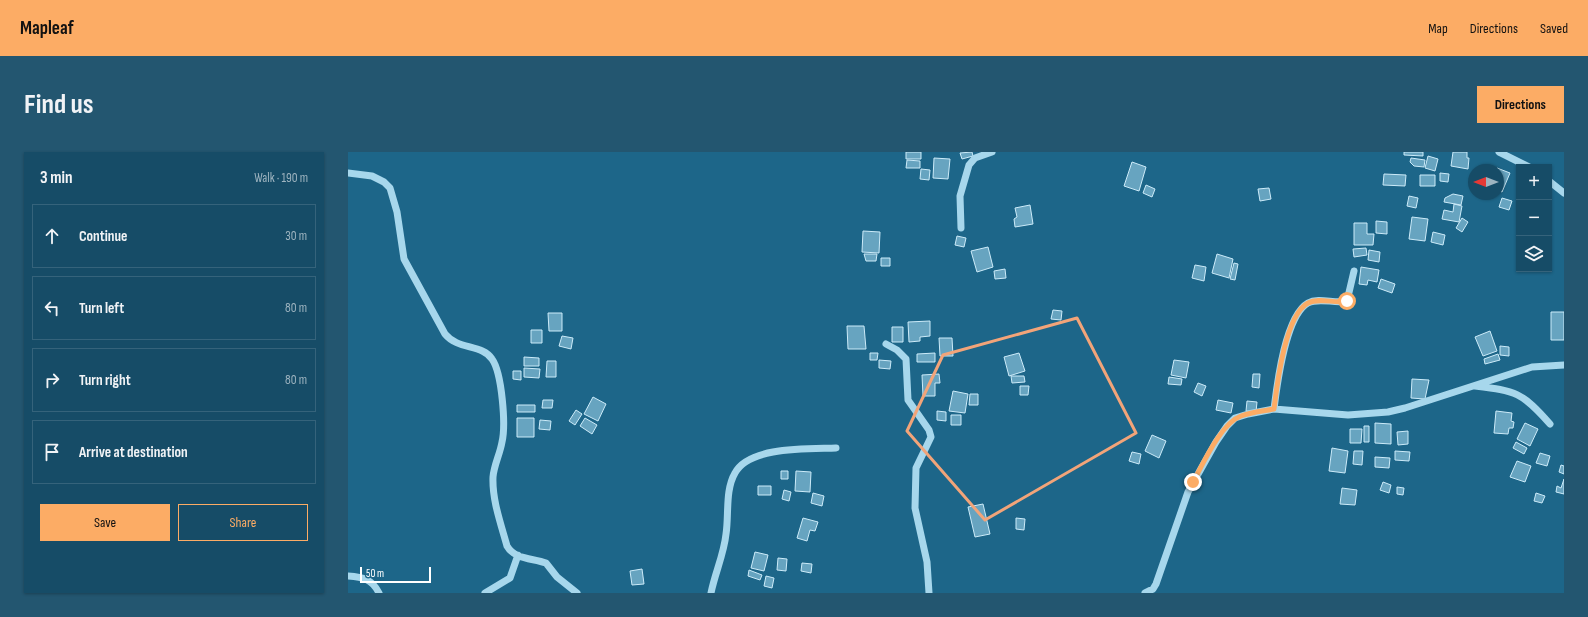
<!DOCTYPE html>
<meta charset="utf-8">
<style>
body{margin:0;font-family:"Sofia Sans Condensed",sans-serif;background:#235670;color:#f1f3f6}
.controls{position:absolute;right:12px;top:12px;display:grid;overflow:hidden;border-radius:0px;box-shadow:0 1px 3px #0004}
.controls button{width:36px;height:36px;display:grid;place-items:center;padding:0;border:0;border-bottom:1px solid #35637b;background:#164c67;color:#f1f3f6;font:20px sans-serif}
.compass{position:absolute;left:1120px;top:12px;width:36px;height:36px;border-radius:50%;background:#164c67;box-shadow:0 1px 3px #0004;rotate:270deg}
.scale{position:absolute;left:12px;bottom:10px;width:71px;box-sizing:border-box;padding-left:4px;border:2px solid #fff;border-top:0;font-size:11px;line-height:14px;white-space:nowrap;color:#fff;-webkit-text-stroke:3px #1d6689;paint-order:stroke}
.stop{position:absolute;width:12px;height:12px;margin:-9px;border:3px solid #fcac65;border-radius:50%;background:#fff}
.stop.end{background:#fcac65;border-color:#fff;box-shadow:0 1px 4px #0008}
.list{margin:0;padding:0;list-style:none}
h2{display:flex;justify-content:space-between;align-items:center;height:52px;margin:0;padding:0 16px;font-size:17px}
h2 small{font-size:13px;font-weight:400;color:#9eb4c0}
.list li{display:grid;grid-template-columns:26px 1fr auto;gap:12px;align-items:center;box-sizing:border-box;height:64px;margin:0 8px 8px;padding:0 8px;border:1px solid #35637b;border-radius:0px}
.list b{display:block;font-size:15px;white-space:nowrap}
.list em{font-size:13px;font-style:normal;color:#9eb4c0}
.actions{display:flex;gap:8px;padding:12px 16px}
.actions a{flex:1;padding:9px 0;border:1px solid #fcac65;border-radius:0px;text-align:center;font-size:14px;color:#fcac65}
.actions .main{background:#fcac65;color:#111}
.icon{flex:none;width:22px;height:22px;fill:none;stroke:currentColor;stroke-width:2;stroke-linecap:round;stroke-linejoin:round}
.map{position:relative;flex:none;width:1216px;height:441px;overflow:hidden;border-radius:0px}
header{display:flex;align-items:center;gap:24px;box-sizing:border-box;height:56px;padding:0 20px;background:#fcac65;color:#111}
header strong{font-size:19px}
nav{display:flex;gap:22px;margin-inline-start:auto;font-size:14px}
.intro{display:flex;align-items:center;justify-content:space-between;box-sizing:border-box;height:96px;padding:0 24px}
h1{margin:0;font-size:28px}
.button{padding:10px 18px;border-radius:0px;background:#fcac65;color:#111;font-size:14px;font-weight:700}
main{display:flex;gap:24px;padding:0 24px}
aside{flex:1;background:#164c67;border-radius:0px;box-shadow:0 1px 3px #0004}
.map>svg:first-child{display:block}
</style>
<header>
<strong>Mapleaf</strong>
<nav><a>Map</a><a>Directions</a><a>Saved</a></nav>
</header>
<div class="intro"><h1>Find us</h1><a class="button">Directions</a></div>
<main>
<aside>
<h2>3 min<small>Walk · 190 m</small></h2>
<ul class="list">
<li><svg class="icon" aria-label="ahead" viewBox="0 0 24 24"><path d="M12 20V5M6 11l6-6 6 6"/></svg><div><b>Continue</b></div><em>30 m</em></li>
<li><svg class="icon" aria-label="left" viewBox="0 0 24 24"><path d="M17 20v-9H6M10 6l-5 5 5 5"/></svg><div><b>Turn left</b></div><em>80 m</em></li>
<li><svg class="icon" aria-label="right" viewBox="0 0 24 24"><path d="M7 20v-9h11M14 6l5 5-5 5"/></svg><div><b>Turn right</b></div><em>80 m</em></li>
<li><svg class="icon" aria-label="arrive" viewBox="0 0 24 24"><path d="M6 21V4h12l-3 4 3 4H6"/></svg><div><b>Arrive at destination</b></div></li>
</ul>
<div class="actions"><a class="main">Save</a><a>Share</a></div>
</aside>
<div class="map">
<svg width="1216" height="441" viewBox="0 0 1216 441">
<rect width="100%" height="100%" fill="#1d6689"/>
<path fill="#67a4c0" stroke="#ccebf9" d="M558,0H573V7H558Z
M624,0L625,4L614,7L612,1Z
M1056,0H1075V4L1056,3Z
M1105,0H1119V6H1121L1120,17L1103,14Z
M1080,4L1090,7L1087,19L1077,16Z
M586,6L602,7L600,27L585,26Z
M1063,6L1077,8L1076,15L1066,14L1062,10Z
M559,8L572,9V16H558Z
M784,10L798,15L791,39L776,34Z
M1149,16L1162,21L1154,40L1150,38Z
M573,17L582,18L581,28L572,27Z
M1092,21L1101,22L1100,30L1092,29Z
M1036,22L1058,23L1057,34L1035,33Z
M1072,23H1087V34H1072Z
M798,33L807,37L804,45L795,41Z
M921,36L923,47L912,49L910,37Z
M1105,42L1115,44L1113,53L1096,50L1097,46Z
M1061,44L1070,46L1068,56L1059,54Z
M1154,46L1164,49L1161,58L1151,55Z
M1106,52L1114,54L1111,70L1094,67L1096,58L1105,60Z
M682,53L685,72L667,75L666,67L669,65L667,56Z
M1064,65L1080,67L1077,89L1061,87Z
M1114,66L1120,70L1114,80L1108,76Z
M1028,69L1039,70V82L1028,81Z
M1006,71H1019V82H1026L1025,93H1006Z
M515,79L532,80L531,101L514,100Z
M1085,80L1097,83L1095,93L1083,90Z
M609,84L618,86L616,95L607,93Z
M640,95L645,115L629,120L623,99Z
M1018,96L1019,103L1006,105L1005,97Z
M1021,98L1032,100L1031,110L1020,108Z
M516,102H529L528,109H518Z
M869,102L885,107L881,126L864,121Z
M533,106H542V114H533Z
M886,111L890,112L887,128L882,127Z
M847,113L858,115L856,129L844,126Z
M1013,115L1031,118L1029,130L1020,128L1019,133L1011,132Z
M657,117L658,126L647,127L646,119Z
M1033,127L1047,132L1044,141L1030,136Z
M705,158L714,159L713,168L703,167Z
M1203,160H1216V188H1203Z
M200,161H214V179H201Z
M582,169V184L572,185V189L561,190L560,170Z
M499,174H516L518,197H500Z
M544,175H555V190H544Z
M183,178H194V191H183Z
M1142,179L1149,199L1135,204L1127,185Z
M214,184L225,186L223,197L211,194Z
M591,186H604L605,204H592Z
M1152,194L1161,195V204L1152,203Z
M522,201H530L529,208H522Z
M587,201V210H569V202Z
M671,201L677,219L661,224L656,205Z
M1150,202L1152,208L1137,212L1136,207Z
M176,205L191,206V214H176Z
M531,208L543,209L542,217L531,216Z
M826,208L841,210L838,226L823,223Z
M199,209H208V225H198Z
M176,216L192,217L191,226L176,225Z
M165,219H173V228L165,227Z
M591,222L592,231H587V244H575L574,223Z
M905,222H912L911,236L904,235Z
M663,224H676L677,230L664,231Z
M821,225L834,227L833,233L820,232Z
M1064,227L1081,228L1077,247L1063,246Z
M850,231L858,234L854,244L846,240Z
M672,234H681L680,243H672Z
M605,239L620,242L617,261L601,259Z
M622,242H630V253H621Z
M245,245L258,252L250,269L236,262Z
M195,248H205L204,256H194Z
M870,248L885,251L883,261L868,258Z
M899,249L909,250L908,260L898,259Z
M169,253H187V260H169Z
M228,258L234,262L227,273L221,269Z
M589,259L598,260V269L589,268Z
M1148,259L1164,261L1163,269L1166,270L1165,276H1161L1160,282L1146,281Z
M603,263H613V273H603Z
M169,266H186V285H169Z
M237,266L249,273L244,282L232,274Z
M192,268L203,269L202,278L191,277Z
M1027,271L1043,272V292L1027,291Z
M1177,271L1190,277L1182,294L1169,287Z
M1016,274H1021V290H1016Z
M1002,277H1014L1013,291H1002Z
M1060,279V292L1050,293L1049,280Z
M804,283L818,289L811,306L797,299Z
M1168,290L1179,296L1176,302L1165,296Z
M984,296L1000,299L997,321L981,319Z
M1006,299H1015L1014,313L1005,312Z
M1047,299L1062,300L1061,309L1047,308Z
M784,300L793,302L791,312L781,309Z
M1192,301L1202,304L1199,314L1188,311Z
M1027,305L1042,306L1041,316L1027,315Z
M1169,309L1183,314L1177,330L1162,325Z
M1213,313L1216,314V322L1211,320Z
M433,319H440V327H433Z
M448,319L463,320L462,340L447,339Z
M1216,327V342L1208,340L1209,334L1213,336Z
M1035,330L1043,333L1041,341L1032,338Z
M410,334H423V343H410Z
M1049,335L1056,336L1055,343L1049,342Z
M994,336L1009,338L1007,353L992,352Z
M436,338L443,340L441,349L434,347Z
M465,341L476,344L474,354L463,351Z
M1188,341L1197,344L1194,351L1186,349Z
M635,352L642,382L627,385L620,355Z
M455,366L470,370L467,379L462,378L459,389L449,386Z
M668,366L677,367L676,378L668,377Z
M407,400L420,403L416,419L403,416Z
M430,406L439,407L438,419L429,418Z
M454,411L464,412L463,421L453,419Z
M294,417L296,432L284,433L282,419Z
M401,418L414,423L412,428L400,424Z
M418,424L426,426L424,436L416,434Z"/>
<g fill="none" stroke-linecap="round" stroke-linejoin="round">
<path stroke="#a7d7ec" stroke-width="7" d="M1151,0L1181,15
M0,21L24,24L36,30L42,36L49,60L56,107L97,182C110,198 134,192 144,207C154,221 158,273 154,290C152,302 146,313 145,325C144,348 153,372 159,394C167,408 185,406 198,411L209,425L229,441
M1201,29L1216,41
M613,76L612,44L621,13L627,6L644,0
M538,192L549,198L558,207L560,248L581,278L583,285L568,316L567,356L579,410L581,441
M1127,234C1168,239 1174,240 1202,272
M926,257C929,233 937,164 960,151C971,145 987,152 999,149L1006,119
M0,424C15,425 24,427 31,441
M137,441L162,426L170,403
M363,441C367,421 376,402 378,382C381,363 377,338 387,321C401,294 461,297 488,296
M797,441L805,437L808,432L840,340L868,290L879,274L887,266L900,262L926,257L1000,263L1040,260L1057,256L1184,215L1216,213"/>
</g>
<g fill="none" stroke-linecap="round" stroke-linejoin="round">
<path stroke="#fcac65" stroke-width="5" d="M845,330C855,312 873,271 893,264C903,260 915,259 926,257C929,233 937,163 960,151C971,145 987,152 999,149"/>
</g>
<path fill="none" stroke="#f2a479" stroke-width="3" stroke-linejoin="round" d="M729,166L788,281L637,368L559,279L595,203Z"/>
</svg>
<div class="controls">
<button>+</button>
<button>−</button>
<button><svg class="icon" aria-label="layers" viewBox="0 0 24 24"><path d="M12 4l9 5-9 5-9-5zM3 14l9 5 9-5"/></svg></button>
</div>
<svg class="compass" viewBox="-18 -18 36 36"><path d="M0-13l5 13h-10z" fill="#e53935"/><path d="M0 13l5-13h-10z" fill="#9eb4c0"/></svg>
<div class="scale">50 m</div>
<div class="stop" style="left:999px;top:149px"></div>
<div class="stop end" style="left:845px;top:330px"></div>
</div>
</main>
